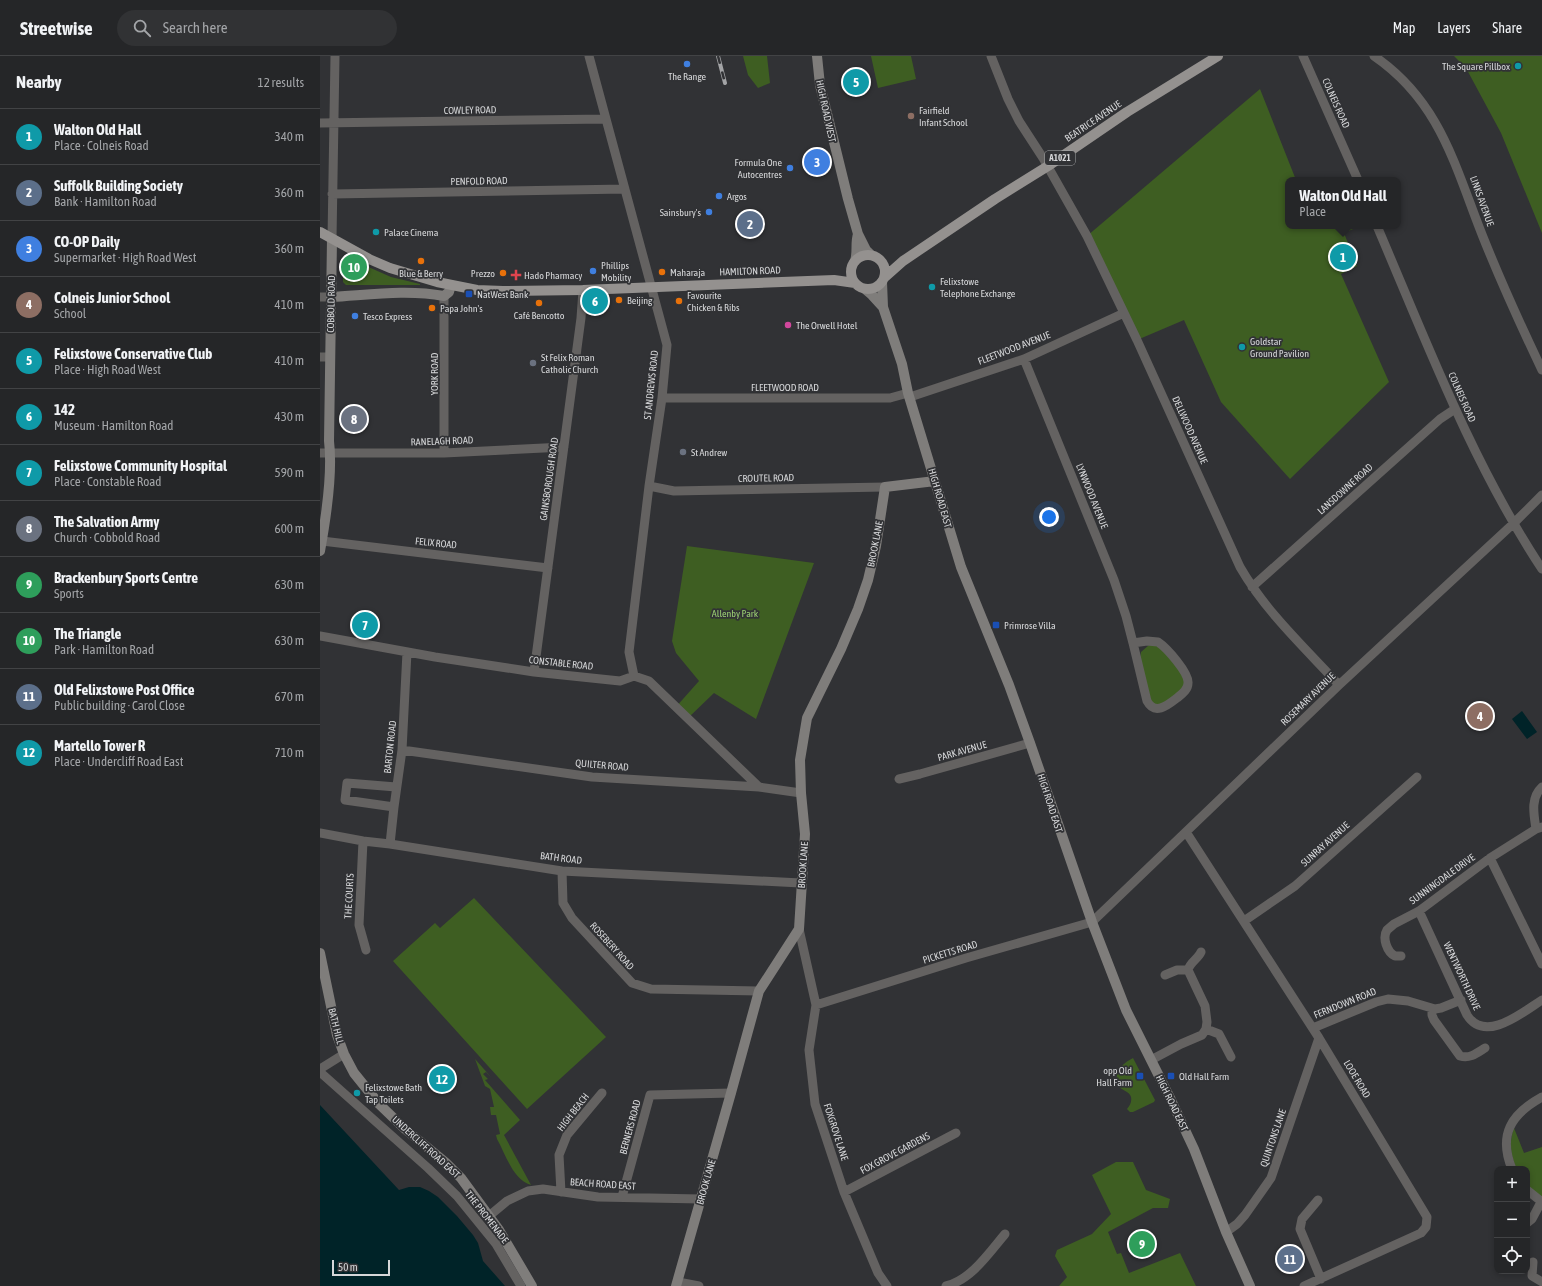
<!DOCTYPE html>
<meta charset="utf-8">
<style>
body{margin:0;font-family:"Asap Condensed",sans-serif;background:#313234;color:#f1f3f6}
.controls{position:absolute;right:12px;bottom:12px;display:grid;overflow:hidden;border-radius:8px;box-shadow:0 2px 6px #0003}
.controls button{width:36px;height:36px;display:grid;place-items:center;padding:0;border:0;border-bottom:1px solid #424345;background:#252628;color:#f1f3f6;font:20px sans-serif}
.scale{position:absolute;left:12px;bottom:10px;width:58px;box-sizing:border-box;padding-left:4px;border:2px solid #d6d7d9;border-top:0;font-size:11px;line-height:14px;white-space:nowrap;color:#d6d7d9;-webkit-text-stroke:3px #313235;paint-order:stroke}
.you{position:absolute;left:729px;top:461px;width:14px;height:14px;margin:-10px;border:3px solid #fff;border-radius:50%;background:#1a73e8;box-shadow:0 0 0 6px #1a73e833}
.badge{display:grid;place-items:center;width:26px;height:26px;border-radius:50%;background:#c2a8f2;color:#fff;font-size:13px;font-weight:700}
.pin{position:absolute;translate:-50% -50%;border:2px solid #fff;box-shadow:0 1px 4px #0006}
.popup{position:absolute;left:965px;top:121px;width:116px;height:52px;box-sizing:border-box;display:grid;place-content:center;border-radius:8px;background:#252628;filter:drop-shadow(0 1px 3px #0005);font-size:13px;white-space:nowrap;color:#a3a5a8}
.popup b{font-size:15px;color:#f1f3f6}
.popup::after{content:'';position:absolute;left:50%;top:100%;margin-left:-8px;border:8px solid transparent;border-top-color:#252628}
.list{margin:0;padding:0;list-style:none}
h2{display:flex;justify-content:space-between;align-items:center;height:52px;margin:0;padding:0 16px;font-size:17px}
h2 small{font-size:13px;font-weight:400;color:#a3a5a8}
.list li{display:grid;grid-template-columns:26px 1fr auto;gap:12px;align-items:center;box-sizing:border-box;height:56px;padding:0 16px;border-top:1px solid #424345}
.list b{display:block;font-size:15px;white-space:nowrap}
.list p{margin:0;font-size:13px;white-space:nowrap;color:#a3a5a8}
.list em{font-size:13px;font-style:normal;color:#a3a5a8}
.icon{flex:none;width:22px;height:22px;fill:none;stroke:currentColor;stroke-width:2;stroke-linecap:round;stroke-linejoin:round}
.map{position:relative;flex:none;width:1222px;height:1230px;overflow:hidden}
header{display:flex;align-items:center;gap:24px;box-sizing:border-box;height:56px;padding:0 20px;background:#252628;border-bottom:1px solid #424345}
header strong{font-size:19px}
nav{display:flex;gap:22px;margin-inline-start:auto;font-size:14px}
.search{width:280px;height:36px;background:#313234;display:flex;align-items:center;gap:10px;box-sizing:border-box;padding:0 14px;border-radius:22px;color:#a3a5a8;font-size:15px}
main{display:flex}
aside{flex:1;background:#252628}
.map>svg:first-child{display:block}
</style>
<header>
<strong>Streetwise</strong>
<div class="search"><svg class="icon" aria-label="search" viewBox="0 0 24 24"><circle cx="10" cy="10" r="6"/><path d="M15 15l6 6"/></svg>Search here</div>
<nav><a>Map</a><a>Layers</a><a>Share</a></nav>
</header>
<main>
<aside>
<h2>Nearby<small>12 results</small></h2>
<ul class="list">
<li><span class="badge" style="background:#0f9aa8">1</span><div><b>Walton Old Hall</b><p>Place · Colneis Road</p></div><em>340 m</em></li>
<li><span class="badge" style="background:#5c6f8a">2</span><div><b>Suffolk Building Society</b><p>Bank · Hamilton Road</p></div><em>360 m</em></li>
<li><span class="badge" style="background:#3f7fe0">3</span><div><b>CO-OP Daily</b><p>Supermarket · High Road West</p></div><em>360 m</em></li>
<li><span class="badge" style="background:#8d6e63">4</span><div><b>Colneis Junior School</b><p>School</p></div><em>410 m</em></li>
<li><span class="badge" style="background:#0f9aa8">5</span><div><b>Felixstowe Conservative Club</b><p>Place · High Road West</p></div><em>410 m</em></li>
<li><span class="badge" style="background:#0f9aa8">6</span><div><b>142</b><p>Museum · Hamilton Road</p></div><em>430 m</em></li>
<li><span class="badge" style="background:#0f9aa8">7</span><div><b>Felixstowe Community Hospital</b><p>Place · Constable Road</p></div><em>590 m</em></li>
<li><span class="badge" style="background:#6b7280">8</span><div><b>The Salvation Army</b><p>Church · Cobbold Road</p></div><em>600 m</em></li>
<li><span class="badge" style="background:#2e9e5b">9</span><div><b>Brackenbury Sports Centre</b><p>Sports</p></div><em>630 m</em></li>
<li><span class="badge" style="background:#2e9e5b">10</span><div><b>The Triangle</b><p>Park · Hamilton Road</p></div><em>630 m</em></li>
<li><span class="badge" style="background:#5c6f8a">11</span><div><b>Old Felixstowe Post Office</b><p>Public building · Carol Close</p></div><em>670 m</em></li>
<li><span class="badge" style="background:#0f9aa8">12</span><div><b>Martello Tower R</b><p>Place · Undercliff Road East</p></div><em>710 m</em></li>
</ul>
</aside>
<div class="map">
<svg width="1222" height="1230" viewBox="0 0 1222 1230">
<rect width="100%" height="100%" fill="#313235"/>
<path fill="#3e5e22" d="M423,0H447L450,27L438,32L428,19Z
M551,0H591L596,23L558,32Z
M1134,0H1222V177L1181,77L1146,12Z
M940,33L976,124H968V170H1040L1024,177L1037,210L1021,218L1069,326L970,423L901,346L864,264L817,284L767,180Z
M28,202L71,221L100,228V229H26L23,226V205Z
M367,490L494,507L436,663L394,637L367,663L355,652L379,625L356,597L352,585Z
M829,589H838L864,619L865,630L845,648H832L820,603L821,596Z
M154,842L286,981L207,1053L73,905L115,867L120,872Z
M813,1002L835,1044L834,1046L813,1056H810L807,1053C810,1049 812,1046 811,1041C809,1036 806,1036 802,1033C799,1032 798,1028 797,1025C795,1013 804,1007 813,1002Z
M155,1003L171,1021L166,1016L163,1018L168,1023L165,1024L200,1064L184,1079L211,1129C193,1124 186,1099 177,1083L176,1079L180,1078L176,1059H171L170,1051H174L170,1033L165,1030Z
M1194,1072L1204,1097L1222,1091V1142L1215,1137L1207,1128V1113H1197C1190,1101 1189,1085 1194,1072Z
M796,1106H813L826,1134L850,1143L848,1152H833L788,1176L797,1198L801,1197L809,1217L860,1197L876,1230H739L747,1221L735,1200L737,1194L772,1178L791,1158L772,1119Z"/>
<path fill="#002328" d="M1202,655L1217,676L1207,683L1192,663Z
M0,1049L79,1134L89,1131H100L109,1135L118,1141L137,1160L153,1179L158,1187L163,1205L185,1230H0Z"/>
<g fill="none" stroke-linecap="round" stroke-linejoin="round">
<path stroke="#646261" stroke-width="9" d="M269,0L347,289L342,342L329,430L309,596L314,620
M671,0L688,43L699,65L723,102L767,180L817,284L920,511C946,556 984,591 1019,629
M983,0L1038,124
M1054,0C1121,46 1135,111 1163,181C1181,226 1201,270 1222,314
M0,67L286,63
M12,138L305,133
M1057,170C1107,287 1152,407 1222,513
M12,183L15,0
M124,240V397
M0,241H11
M0,301H10
M704,303L794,524L806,560L813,587L827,585L838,586C847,592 869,617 868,627C868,634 862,638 857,642C848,649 835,660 827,645L813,587
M590,341L704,303L804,257
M342,342H570L588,337
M0,397H124L244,391
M329,430L354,435L565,431
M2,485L228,512
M932,531L1120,363L1135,353
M0,580L115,601L214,616L300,625L314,620L329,625L439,731
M214,616L261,262L263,234
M82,694L272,721L439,731L481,737
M579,723L600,718L710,687
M74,751L25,744L27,727L76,731
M1216,773C1214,759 1210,742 1222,731
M866,776L999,982L1107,1161L1106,1171L1101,1177L984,1230
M0,777L43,785L70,788L242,815L481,827
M43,785L39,869L46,894
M70,788L74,751L82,694L87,596
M1170,802L1222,908
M242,815L243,847L252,862L312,927L331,933L439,935
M1099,855L1147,959C1165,988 1203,956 1222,944
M924,865L975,830L1097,721
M479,873L496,949L489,994L495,1048L524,1136L558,1217L567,1230
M1081,900H1075C1067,896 1062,882 1067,874L1074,868L1099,855L1170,802L1216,773L1222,771
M845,919L857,914H868
M496,949L646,902L772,866L1019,629L1194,467L1222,439
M1112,953V959L1114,964L1140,1000C1150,1003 1157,997 1165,992
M993,972L1056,946L1068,943L1088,945L1115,953L1121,952L1141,944
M886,973L899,978L911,1001
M831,1004L861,988L882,979L886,973L887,966L885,950L868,914C870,906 878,903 881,896
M0,1013L24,998
M0,1016L108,1112L137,1140L176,1188L201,1230
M1192,1113C1178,1079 1191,1058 1222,1041
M1207,1134L1222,1146
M241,1136L239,1099L247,1079L282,1037
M524,1136L636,1077
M302,1141L330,1039L411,1037
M998,1144L982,1163L980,1173L1001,1223
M169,1160L187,1145L208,1135L223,1133L278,1141L381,1143
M1207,1167L1212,1163L1221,1146
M906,1176L917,1168L925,1159L951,1122L999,982
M1213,1206L1212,1220L1222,1226
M358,1226L379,1230
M626,1230C651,1224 669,1197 685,1178"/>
<path stroke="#7f7d7b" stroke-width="10" d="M497,0L500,29L528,143L538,178L546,194L551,199
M535,205C538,196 535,187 538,178
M562,226L563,251L582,308L588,337L641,511L689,629L710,687L772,866L806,954L851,1044L874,1093L906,1176L930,1230
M545,233L552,239L563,251
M11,241C48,239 87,233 124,240L129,236L131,229
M0,495C6,462 13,418 9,385L12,183
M0,897L17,979L24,998L34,1017L59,1048L85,1073L125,1106L141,1122L179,1174L212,1230
M356,1230L411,1037L439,935L479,873L485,778L481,737L480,704L487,662L521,593L538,553L548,524L556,490L565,431L615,425"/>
<path stroke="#94918f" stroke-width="10" d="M0,176L49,203L70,212L117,226L157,234L183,235L263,234L514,224L535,227
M531 216a17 17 0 1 1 34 0a17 17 0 1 1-34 0Z
M565,221L583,205L675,143L728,110L807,56L898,0"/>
<defs>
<path id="rail" d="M398,0L405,27"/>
</defs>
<use href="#rail" stroke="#a3a4a6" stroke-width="4"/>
<use href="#rail" stroke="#313235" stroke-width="2.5" stroke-dasharray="8" stroke-linecap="butt"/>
</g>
<g fill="#3f7fe0" stroke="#313235" stroke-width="1.5">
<circle cx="367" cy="8" r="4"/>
<circle cx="470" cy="112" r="4"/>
<circle cx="399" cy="140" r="4"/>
<circle cx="389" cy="156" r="4"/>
<circle cx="273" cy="215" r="4"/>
<circle cx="35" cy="260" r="4"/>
</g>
<g fill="#0f9aa8" stroke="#313235" stroke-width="1.5">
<circle cx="1198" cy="10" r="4"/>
<circle cx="56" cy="176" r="4"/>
<circle cx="612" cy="231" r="4"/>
<circle cx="922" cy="291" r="4"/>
<circle cx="37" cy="1037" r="4"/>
</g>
<circle fill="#8d6e63" stroke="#313235" stroke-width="1.5" cx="591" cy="60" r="4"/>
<g fill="#e8710a" stroke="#313235" stroke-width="1.5">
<circle cx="101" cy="205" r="4"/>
<circle cx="342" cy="216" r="4"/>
<circle cx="183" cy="217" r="4"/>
<circle cx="299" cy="244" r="4"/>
<circle cx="359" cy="245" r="4"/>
<circle cx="219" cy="247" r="4"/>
<circle cx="112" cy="252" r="4"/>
</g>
<path fill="#e0444e" stroke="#313235" stroke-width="1.5" d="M194 213h4v4h4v4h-4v4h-4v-4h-4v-4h4z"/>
<g fill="#1a4fb4" stroke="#313235" stroke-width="1.5">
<rect x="145" y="234" width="8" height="8" rx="2"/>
<rect x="672" y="565" width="8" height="8" rx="2"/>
<rect x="816" y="1016" width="8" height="8" rx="2"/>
<rect x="847" y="1016" width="8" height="8" rx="2"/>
</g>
<circle fill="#d1479c" stroke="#313235" stroke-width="1.5" cx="468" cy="269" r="4"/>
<g fill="#6b7280" stroke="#313235" stroke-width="1.5">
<circle cx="213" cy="307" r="4"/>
<circle cx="363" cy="396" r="4"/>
</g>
<g text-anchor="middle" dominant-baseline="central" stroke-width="3.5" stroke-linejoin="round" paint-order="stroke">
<rect fill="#313235" stroke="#a4a6a8" stroke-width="1" x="725" y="95" width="30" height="14" rx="3"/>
<g font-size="9" font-weight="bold" fill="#d6d7d9">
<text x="740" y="102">A1021</text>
</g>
<g font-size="10" fill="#d6d7d9" stroke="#313235" text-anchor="start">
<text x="1190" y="10" text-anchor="end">The Square Pillbox</text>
<text x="367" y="20" text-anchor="middle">The Range</text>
<text x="599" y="54">Fairfield<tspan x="599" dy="12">Infant School</tspan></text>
<text x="462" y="106" text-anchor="end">Formula One<tspan x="462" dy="12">Autocentres</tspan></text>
<text x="407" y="140">Argos</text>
<text x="381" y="156" text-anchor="end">Sainsbury's</text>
<text x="64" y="176">Palace Cinema</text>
<text x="281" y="209">Phillips<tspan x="281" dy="12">Mobility</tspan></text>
<text x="350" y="216">Maharaja</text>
<text x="101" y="217" text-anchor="middle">Blue &amp; Berry</text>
<text x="175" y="217" text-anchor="end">Prezzo</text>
<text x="204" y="219">Hado Pharmacy</text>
<text x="620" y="225">Felixstowe<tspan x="620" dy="12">Telephone Exchange</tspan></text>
<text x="157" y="238">NatWest Bank</text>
<text x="367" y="239">Favourite<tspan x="367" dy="12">Chicken &amp; Ribs</tspan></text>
<text x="307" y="244">Beijing</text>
<text x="120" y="252">Papa John's</text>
<text x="219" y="259" text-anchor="middle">Café Bencotto</text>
<text x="43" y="260">Tesco Express</text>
<text x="476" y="269">The Orwell Hotel</text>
<text x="930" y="285">Goldstar<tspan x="930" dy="12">Ground Pavilion</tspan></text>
<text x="221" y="301">St Felix Roman<tspan x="221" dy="12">Catholic Church</tspan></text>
<text x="371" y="396">St Andrew</text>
<text x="684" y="569">Primrose Villa</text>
<text x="812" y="1014" text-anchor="end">opp Old<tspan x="812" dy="12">Hall Farm</tspan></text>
<text x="859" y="1020">Old Hall Farm</text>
<text x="45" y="1031">Felixstowe Bath<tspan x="45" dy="12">Tap Toilets</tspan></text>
</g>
<g font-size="10" fill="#d6d7d9" stroke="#313235">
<text transform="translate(1016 47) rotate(66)">COLNEIS ROAD</text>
<text transform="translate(150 54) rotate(-1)">COWLEY ROAD</text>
<text transform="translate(506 55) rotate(78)">HIGH ROAD WEST</text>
<text transform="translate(773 65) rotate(-34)">BEATRICE AVENUE</text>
<text transform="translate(159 125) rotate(-1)">PENFOLD ROAD</text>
<text transform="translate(1162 145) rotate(70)">LINKS AVENUE</text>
<text transform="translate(430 215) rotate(-2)">HAMILTON ROAD</text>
<text transform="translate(11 248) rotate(-89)">COBBOLD ROAD</text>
<text transform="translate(694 292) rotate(-21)">FLEETWOOD AVENUE</text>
<text transform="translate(114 318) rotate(-90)">YORK ROAD</text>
<text transform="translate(331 329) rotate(-84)">ST ANDREWS ROAD</text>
<text x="465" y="331">FLEETWOOD ROAD</text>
<text transform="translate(1142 341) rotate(66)">COLNEIS ROAD</text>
<text transform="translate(870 374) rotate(66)">DELLWOOD AVENUE</text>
<text transform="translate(122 385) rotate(-2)">RANELAGH ROAD</text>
<text transform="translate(446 422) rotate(-1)">CROUTEL ROAD</text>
<text transform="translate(229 423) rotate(-82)">GAINSBOROUGH ROAD</text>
<text transform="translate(1025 433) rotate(-42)">LANSDOWNE ROAD</text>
<text transform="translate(772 440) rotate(68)">LYNWOOD AVENUE</text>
<text transform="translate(620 442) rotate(74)">HIGH ROAD EAST</text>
<text transform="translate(116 487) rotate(6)">FELIX ROAD</text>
<text transform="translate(555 488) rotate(-79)">BROOK LANE</text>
<text transform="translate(241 607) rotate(6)">CONSTABLE ROAD</text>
<text transform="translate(988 643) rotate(-44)">ROSEMARY AVENUE</text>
<text transform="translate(70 691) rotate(-84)">BARTON ROAD</text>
<text transform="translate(642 695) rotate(-16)">PARK AVENUE</text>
<text transform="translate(282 709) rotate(5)">QUILTER ROAD</text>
<text transform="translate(730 747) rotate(72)">HIGH ROAD EAST</text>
<text transform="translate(1005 788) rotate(-42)">SUNRAY AVENUE</text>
<text transform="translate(241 802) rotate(7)">BATH ROAD</text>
<text transform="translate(483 809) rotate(-86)">BROOK LANE</text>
<text transform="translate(1122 823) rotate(-36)">SUNNINGDALE DRIVE</text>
<text transform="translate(29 840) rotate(-87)">THE COURTS</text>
<text transform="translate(292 890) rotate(48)">ROSEBERY ROAD</text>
<text transform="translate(630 896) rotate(-17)">PICKETTS ROAD</text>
<text transform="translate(1142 920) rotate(65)">WENTWORTH DRIVE</text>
<text transform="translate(1025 947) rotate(-22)">FERNDOWN ROAD</text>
<text transform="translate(16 970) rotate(76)">BATH HILL</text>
<text transform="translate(1037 1023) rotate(59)">LOOE ROAD</text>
<text transform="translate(852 1047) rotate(64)">HIGH ROAD EAST</text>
<text transform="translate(253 1056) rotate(-52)">HIGH BEACH</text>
<text transform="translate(310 1071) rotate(-75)">BERNERS ROAD</text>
<text transform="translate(516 1076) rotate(72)">FOXGROVE LANE</text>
<text transform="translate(953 1082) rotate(-71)">QUINTONS LANE</text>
<text transform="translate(106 1091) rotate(42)">UNDERCLIFF ROAD EAST</text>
<text transform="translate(575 1097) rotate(-28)">FOX GROVE GARDENS</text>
<text transform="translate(386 1126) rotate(-74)">BROOK LANE</text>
<text transform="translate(283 1128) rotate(4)">BEACH ROAD EAST</text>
<text transform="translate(167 1161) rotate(52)">THE PROMENADE</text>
</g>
<g font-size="10" fill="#9bd072" stroke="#313235">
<text x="415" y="557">Allenby Park</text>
</g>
</g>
</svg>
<div class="controls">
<button>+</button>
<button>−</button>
<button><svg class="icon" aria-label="locate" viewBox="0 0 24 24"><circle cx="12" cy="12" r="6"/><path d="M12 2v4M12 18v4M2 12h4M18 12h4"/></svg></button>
</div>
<div class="scale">50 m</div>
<div class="you"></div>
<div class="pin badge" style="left:1023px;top:201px;background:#0f9aa8">1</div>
<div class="popup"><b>Walton Old Hall</b>Place</div>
<div class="pin badge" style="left:430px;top:168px;background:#5c6f8a">2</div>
<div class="pin badge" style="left:497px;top:106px;background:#3f7fe0">3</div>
<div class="pin badge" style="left:1160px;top:660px;background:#8d6e63">4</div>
<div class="pin badge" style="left:536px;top:26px;background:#0f9aa8">5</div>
<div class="pin badge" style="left:275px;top:245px;background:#0f9aa8">6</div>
<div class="pin badge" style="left:45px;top:569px;background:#0f9aa8">7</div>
<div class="pin badge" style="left:34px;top:363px;background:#6b7280">8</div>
<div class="pin badge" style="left:822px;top:1188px;background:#2e9e5b">9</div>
<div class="pin badge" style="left:34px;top:211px;background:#2e9e5b">10</div>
<div class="pin badge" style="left:970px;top:1203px;background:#5c6f8a">11</div>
<div class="pin badge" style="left:122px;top:1023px;background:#0f9aa8">12</div>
</div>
</main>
